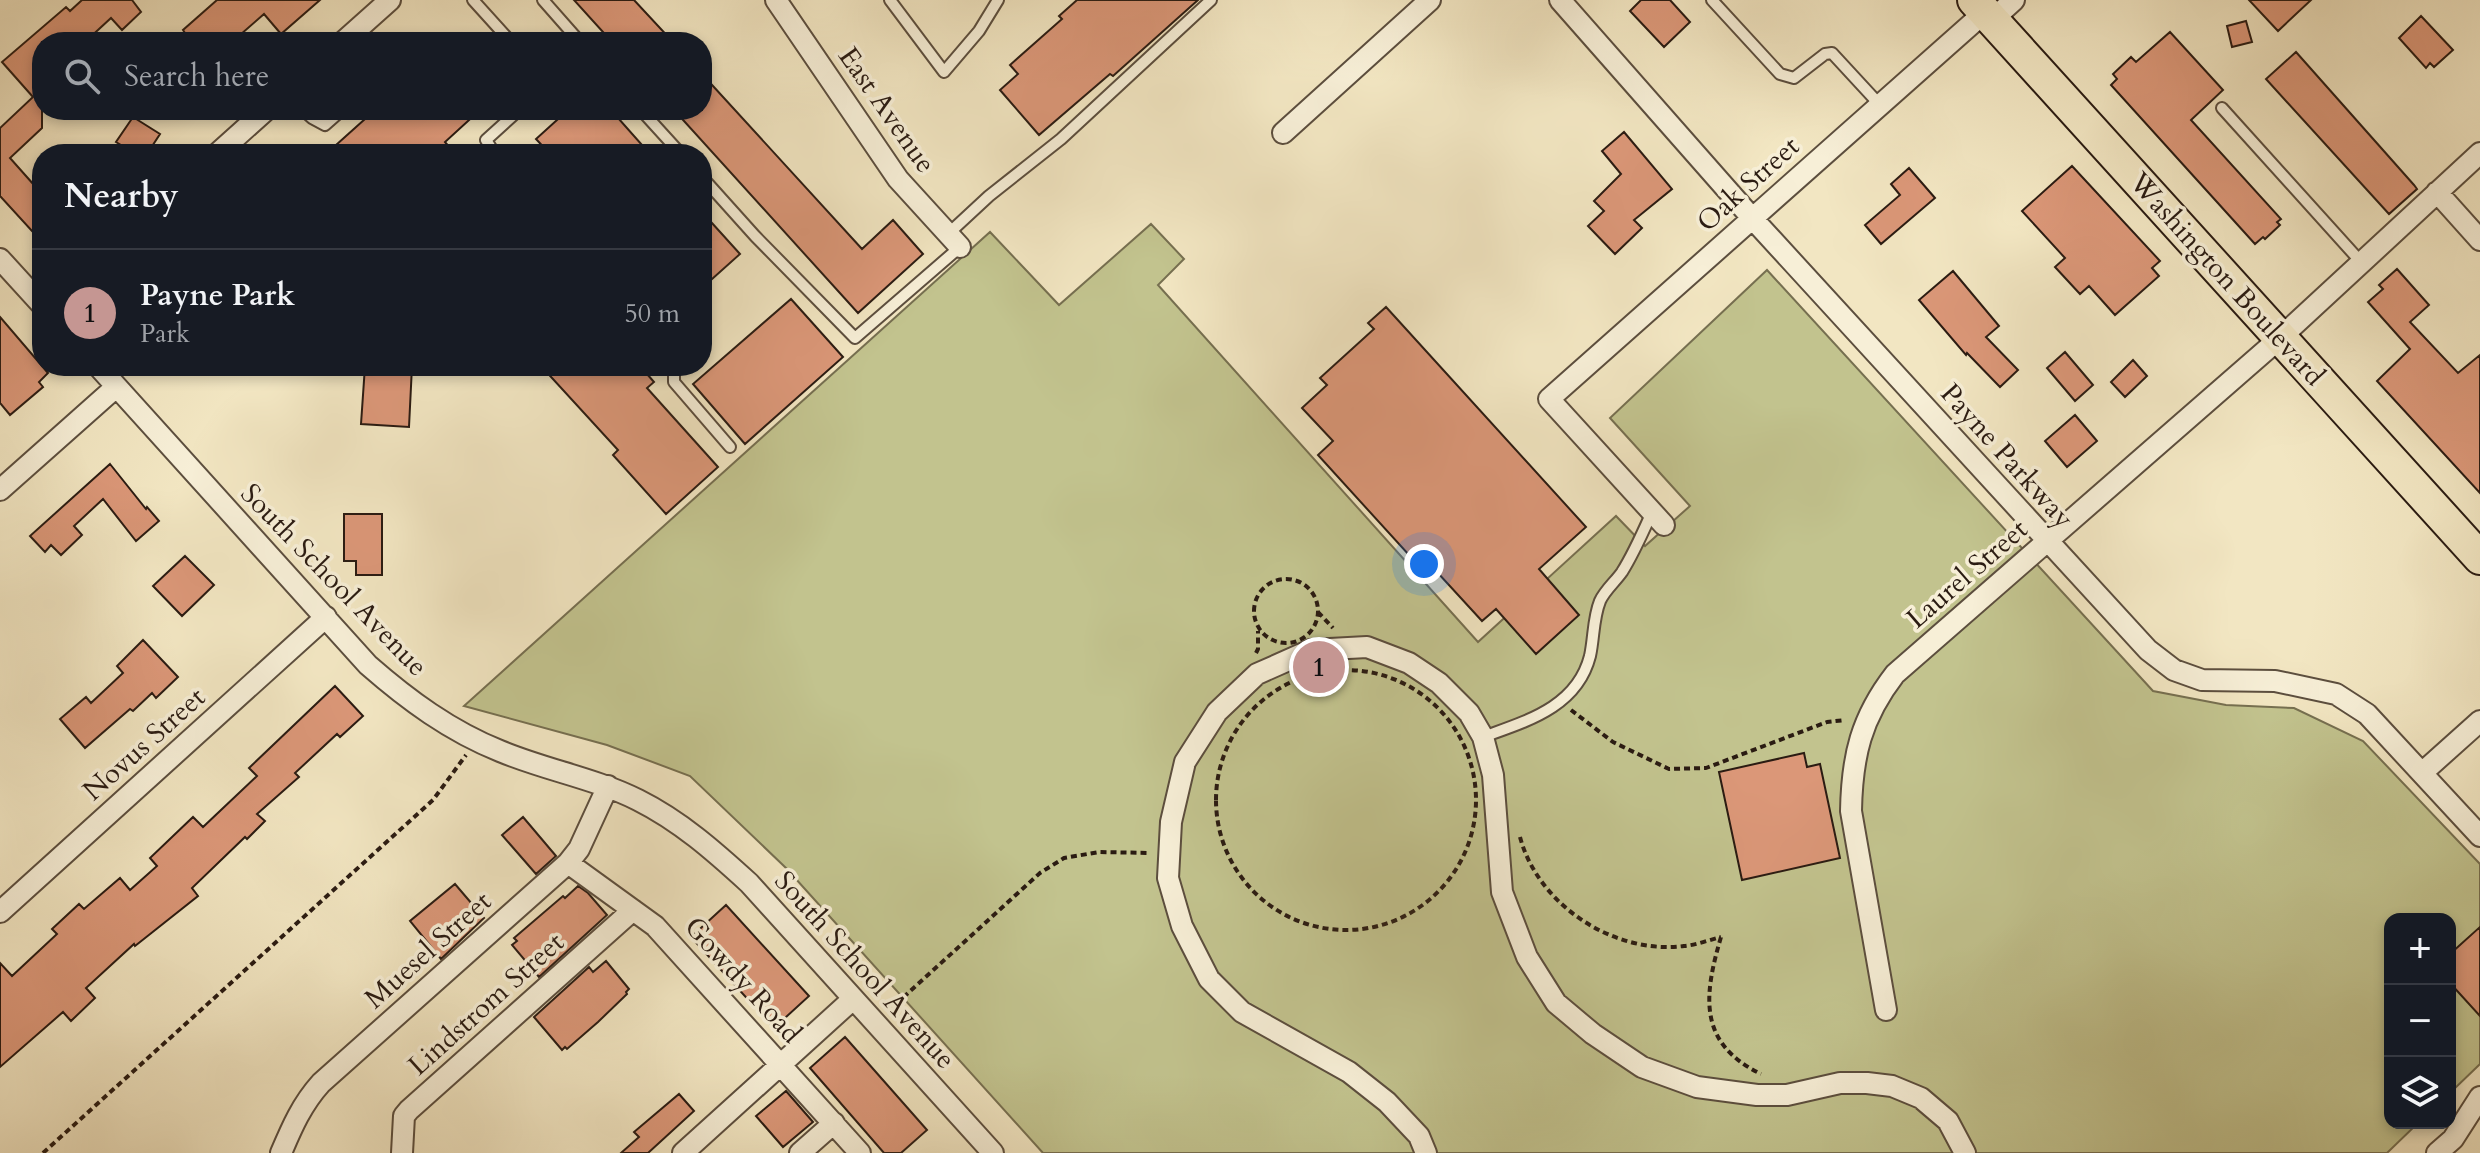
<!DOCTYPE html>
<meta charset="utf-8">
<style>
body{margin:0;font-family:Cardo,serif;background:#20242c;color:#f1f3f6}
.controls{position:absolute;right:24px;bottom:24px;display:grid;overflow:hidden;border-radius:16px;box-shadow:0 4px 12px #0003}
.controls button{width:72px;height:72px;display:grid;place-items:center;padding:0;border:0;border-bottom:2px solid #363941;background:#171b24;color:#f1f3f6;font:40px sans-serif}
.you{position:absolute;left:1424px;top:564px;width:28px;height:28px;margin:-20px;border:6px solid #fff;border-radius:50%;background:#1a73e8;box-shadow:0 0 0 12px #1a73e833}
.badge{display:grid;place-items:center;width:52px;height:52px;border-radius:50%;background:#c59692;color:#111;font-size:26px;font-weight:700}
.pin{position:absolute;translate:-50% -50%;border:4px solid #fff;box-shadow:0 2px 8px #0006}
.list{margin:0;padding:0;list-style:none}
h2{display:flex;justify-content:space-between;align-items:center;height:104px;margin:0;padding:0 32px;font-size:34px}
h2 small{font-size:26px;font-weight:400;color:#9ea1a6}
.list li{display:grid;grid-template-columns:52px 1fr auto;gap:24px;align-items:center;box-sizing:border-box;height:128px;padding:0 32px;border-top:2px solid #363941}
.list b{display:block;font-size:30px;white-space:nowrap}
.list p{margin:0;font-size:26px;white-space:nowrap;color:#9ea1a6}
.list em{font-size:26px;font-style:normal;color:#9ea1a6}
.icon{flex:none;width:44px;height:44px;fill:none;stroke:currentColor;stroke-width:2;stroke-linecap:round;stroke-linejoin:round}
.map{position:relative;flex:none;width:2480px;height:1153px;overflow:hidden}
.search{position:absolute;background:#171b24;box-shadow:0 4px 12px #0003;left:32px;top:32px;width:680px;height:88px;display:flex;align-items:center;gap:20px;box-sizing:border-box;padding:0 28px;border-radius:32px;color:#9ea1a6;font-size:30px}
.panel{position:absolute;background:#171b24;box-shadow:0 4px 12px #0003;left:32px;top:144px;width:680px;height:232px;border-radius:32px}
.map>svg:first-child{display:block}
</style>
<div class="map">
<svg width="2480" height="1153" viewBox="0 0 2480 1153">
<rect width="100%" height="100%" fill="#f2e6c2"/>
<filter id="stains"><feTurbulence type="fractalNoise" baseFrequency=".0025" numOctaves="4"/><feColorMatrix values="0 0 0 0 .2 0 0 0 0 .09 0 0 0 0 .02 0 0 0 .5 -.17"/></filter>
<radialGradient id="worn" r=".72"><stop offset=".6" stop-color="#630" stop-opacity="0"/><stop offset="1" stop-color="#630" stop-opacity=".3"/></radialGradient>
<path fill="#c2c38e" stroke="#766f50" stroke-width="2" d="M1151,224L1184,259L1158,285L1478,642L1616,516L1645,546L1690,506L1610,418L1767,270L2153,691L2226,705L2294,708L2363,741L2480,864V1064L2450,1093V919H2390V1123H2418L2387,1153H1043L786,868L690,776L607,745L464,706L990,232L1059,305Z"/>
<path fill="#db9778" stroke="#2a1b12" stroke-width="2" d="M82,0H132L141,12L122,30L111,18L85,42H42V128L10,158L42,194V242L0,196V128L33,97L2,62L66,7L70,11Z
M217,0H320L281,34L264,14L232,42H175L185,33L183,30Z
M574,0H634L673,42H612Z
M1077,0H1198L1113,76L1110,74L1039,135L1000,90L1018,74L1010,65L1062,19L1059,16Z
M1641,0H1670L1690,22L1664,47L1630,11Z
M2249,0H2311L2278,31Z
M2421,16L2453,50L2434,67L2430,63L2426,68L2399,38Z
M2246,21L2252,42L2232,47L2227,26Z
M2170,32L2223,90L2191,120L2281,219L2277,222L2280,225L2265,239L2263,237L2255,244L2111,85L2117,79L2113,74L2131,57L2136,62Z
M2296,52L2414,185L2417,189L2389,214L2266,79Z
M702,74L862,249L893,220L923,254L858,313L674,110H702Z
M375,110H480L445,142L455,154H326Z
M568,110H611L650,154H550L536,139Z
M133,117L160,134L147,154H136L116,142Z
M1624,132L1672,189L1634,220L1642,228L1615,254L1588,226L1604,211L1594,201L1621,174L1602,151Z
M2072,166L2160,261L2152,268L2159,276L2115,315L2089,286L2080,294L2055,267L2065,258L2022,211Z
M1909,168L1935,198L1881,244L1865,225L1900,195L1891,184Z
M702,212L740,254L702,288Z
M2397,269L2429,305L2410,322L2458,373L2480,355V493L2377,381L2410,349L2368,302L2383,289L2379,285Z
M1953,271L1999,326L1986,337L2018,370L2000,387L1967,353L1966,355L1919,300Z
M791,299L843,357L745,444L693,384Z
M1386,307L1586,527L1539,569L1579,615L1536,654L1496,609L1482,621L1415,548L1409,555L1318,455L1333,441L1302,408L1327,385L1320,378L1374,329L1368,323Z
M0,317L48,373L39,382L43,387L10,415L0,403Z
M2065,352L2093,385L2075,401L2047,368Z
M2133,360L2147,376L2125,397L2111,382Z
M365,366H412L409,427L361,424Z
M541,366H640L654,382L647,388L718,467L666,514L613,455L618,450Z
M2075,415L2097,441L2067,467L2045,441Z
M110,464L146,509L147,507L159,521L136,541L103,499L74,526L82,535L61,555L51,545L45,552L30,536Z
M344,514H382V575H356V561H344Z
M185,556L214,585L182,616L153,586Z
M143,640L178,677L156,698L152,693L133,711L130,709L85,748L60,719L86,697L91,703L123,673L117,666Z
M335,686L363,716L340,737L337,734L295,773L299,777L257,814L265,821L247,839L245,837L192,888L198,896L135,946L134,944L86,988L95,998L71,1021L63,1012L0,1067V963L12,976L57,934L52,929L79,904L84,909L120,878L130,890L157,866L150,858L193,817L203,827L257,776L249,768Z
M1804,753L1807,767L1820,764L1840,858L1742,880L1719,772Z
M523,817L556,856L536,874L502,835Z
M455,884L484,918L441,959L410,921Z
M578,886L588,893L607,915L539,977L512,945L517,941L514,938L563,896L565,898Z
M726,905L809,996L774,1028L691,937Z
M2480,927V1016L2450,983V954Z
M606,961L629,989L626,992L627,994L598,1022L567,1049L565,1047L562,1050L534,1017L589,967L593,972Z
M845,1037L927,1130L901,1153H884L810,1068Z
M786,1091L813,1122L783,1147L756,1116Z
M679,1094L694,1111L648,1153H621L639,1137L634,1132Z"/>
<g fill="none" stroke-linecap="round" stroke-linejoin="round">
<defs>
<path id="lane" d="M473,0L511,42
M543,0L580,42
M890,0L944,72L979,31L998,0
M1712,0L1780,74L1794,78L1825,54L1832,53L1880,105
M2222,108L2361,262
M303,110L312,118L325,125L342,110
M641,110L681,154
M495,154L486,140L519,110
M702,177L755,236L855,338L960,247
M948,234L989,196L1061,139L1211,0
M674,366V382L730,447
M1483,737C1527,721 1577,707 1590,656C1594,638 1593,618 1600,601C1605,590 1615,582 1622,572C1634,553 1643,532 1652,512"/>
<path id="street" d="M776,0L898,179L960,247
M1560,0L1752,218L2148,650L2174,670L2202,680L2275,681L2336,694L2367,714L2480,836
M1992,20L2014,0
M343,42L390,0
M1283,133L1430,0
M217,154L266,110
M2437,192L2480,240
M0,259L42,305
M98,366L368,665C408,700 450,731 500,751C545,770 594,778 638,800C680,821 714,851 749,883L993,1153
M0,490L116,387
M1664,525L1549,399L1985,12
M2423,772L2480,721
M568,863L655,926L860,1153
M0,912L326,617
M1886,1010L1851,811C1852,756 1861,718 1895,674L2280,338L2480,153
M281,1153C292,1127 302,1104 321,1083L568,863L579,849L608,786
M402,1153L404,1116L409,1110L633,910
M683,1153L853,999
M800,1153L834,1123
M1426,1153L1419,1136L1387,1102L1349,1072L1242,1012L1209,979L1182,926L1168,878L1171,822L1185,762L1217,712L1257,674L1311,650L1367,647L1409,663L1439,683L1469,713L1483,737L1493,775L1502,892L1527,957L1556,1003L1593,1034L1642,1067L1697,1087L1757,1095H1787L1840,1083H1867L1892,1086L1921,1098L1948,1121L1965,1153
M2437,1153L2453,1139L2480,1097"/>
<path id="primary" d="M1974,0L2480,558"/>
</defs>
<use href="#lane" stroke="#5c4e3e" stroke-width="14"/>
<use href="#street" stroke="#5c4e3e" stroke-width="24"/>
<use href="#primary" stroke="#2a1b12" stroke-width="36"/>
<path stroke="#2a1b12" stroke-width="4" stroke-dasharray="6 4" stroke-linecap="butt" d="M1254 611a32 32 0 1 1 64 0a32 32 0 1 1-64 0Z
M1318,612L1333,628
M1256,653L1258,649V631
M1216 800a130 130 0 1 1 260 0a130 130 0 1 1-260 0Z
M1571,710L1613,742L1669,769L1706,768L1827,722L1845,720
M1520,837C1538,905 1614,955 1684,946C1696,945 1709,940 1721,937
M1721,937C1704,995 1697,1043 1761,1074
M896,1004L1040,873L1064,858L1099,852L1150,853
M43,1153L433,800L466,755"/>
<use href="#lane" stroke="#f7efd7" stroke-width="10"/>
<use href="#street" stroke="#f7efd7" stroke-width="20"/>
<use href="#primary" stroke="#f2e6c2" stroke-width="32"/>
</g>
<g text-anchor="middle" dominant-baseline="central" stroke-width="7" stroke-linejoin="round" paint-order="stroke">
<g font-size="28" fill="#2a1b12" stroke="#f7efd7">
<text transform="translate(887 110) rotate(55)">East Avenue</text>
<text transform="translate(1748 184) rotate(-42)">Oak Street</text>
<text transform="translate(2227 279) rotate(48)">Washington Boulevard</text>
<text transform="translate(2007 456) rotate(48)">Payne Parkway</text>
<text transform="translate(1967 574) rotate(-41)">Laurel Street</text>
<text transform="translate(334 580) rotate(46)">South School Avenue</text>
<text transform="translate(144 744) rotate(-42)">Novus Street</text>
<text transform="translate(428 950) rotate(-42)">Muesel Street</text>
<text transform="translate(865 970) rotate(48)">South School Avenue</text>
<text transform="translate(743 980) rotate(48)">Gowdy Road</text>
<text transform="translate(486 1004) rotate(-42)">Lindstrom Street</text>
</g>
</g>
<rect width="100%" height="100%" filter="url(#stains)"/>
<rect width="100%" height="100%" fill="url(#worn)"/>
</svg>
<div class="controls">
<button>+</button>
<button>−</button>
<button><svg class="icon" aria-label="layers" viewBox="0 0 24 24"><path d="M12 4l9 5-9 5-9-5zM3 14l9 5 9-5"/></svg></button>
</div>
<div class="you"></div>
<div class="pin badge" style="left:1319px;top:667px">1</div>
<div class="search"><svg class="icon" aria-label="search" viewBox="0 0 24 24"><circle cx="10" cy="10" r="6"/><path d="M15 15l6 6"/></svg>Search here</div>
<section class="panel">
<h2>Nearby<small></small></h2>
<ul class="list">
<li><span class="badge">1</span><div><b>Payne Park</b><p>Park</p></div><em>50 m</em></li>
</ul>
</section>
</div>
